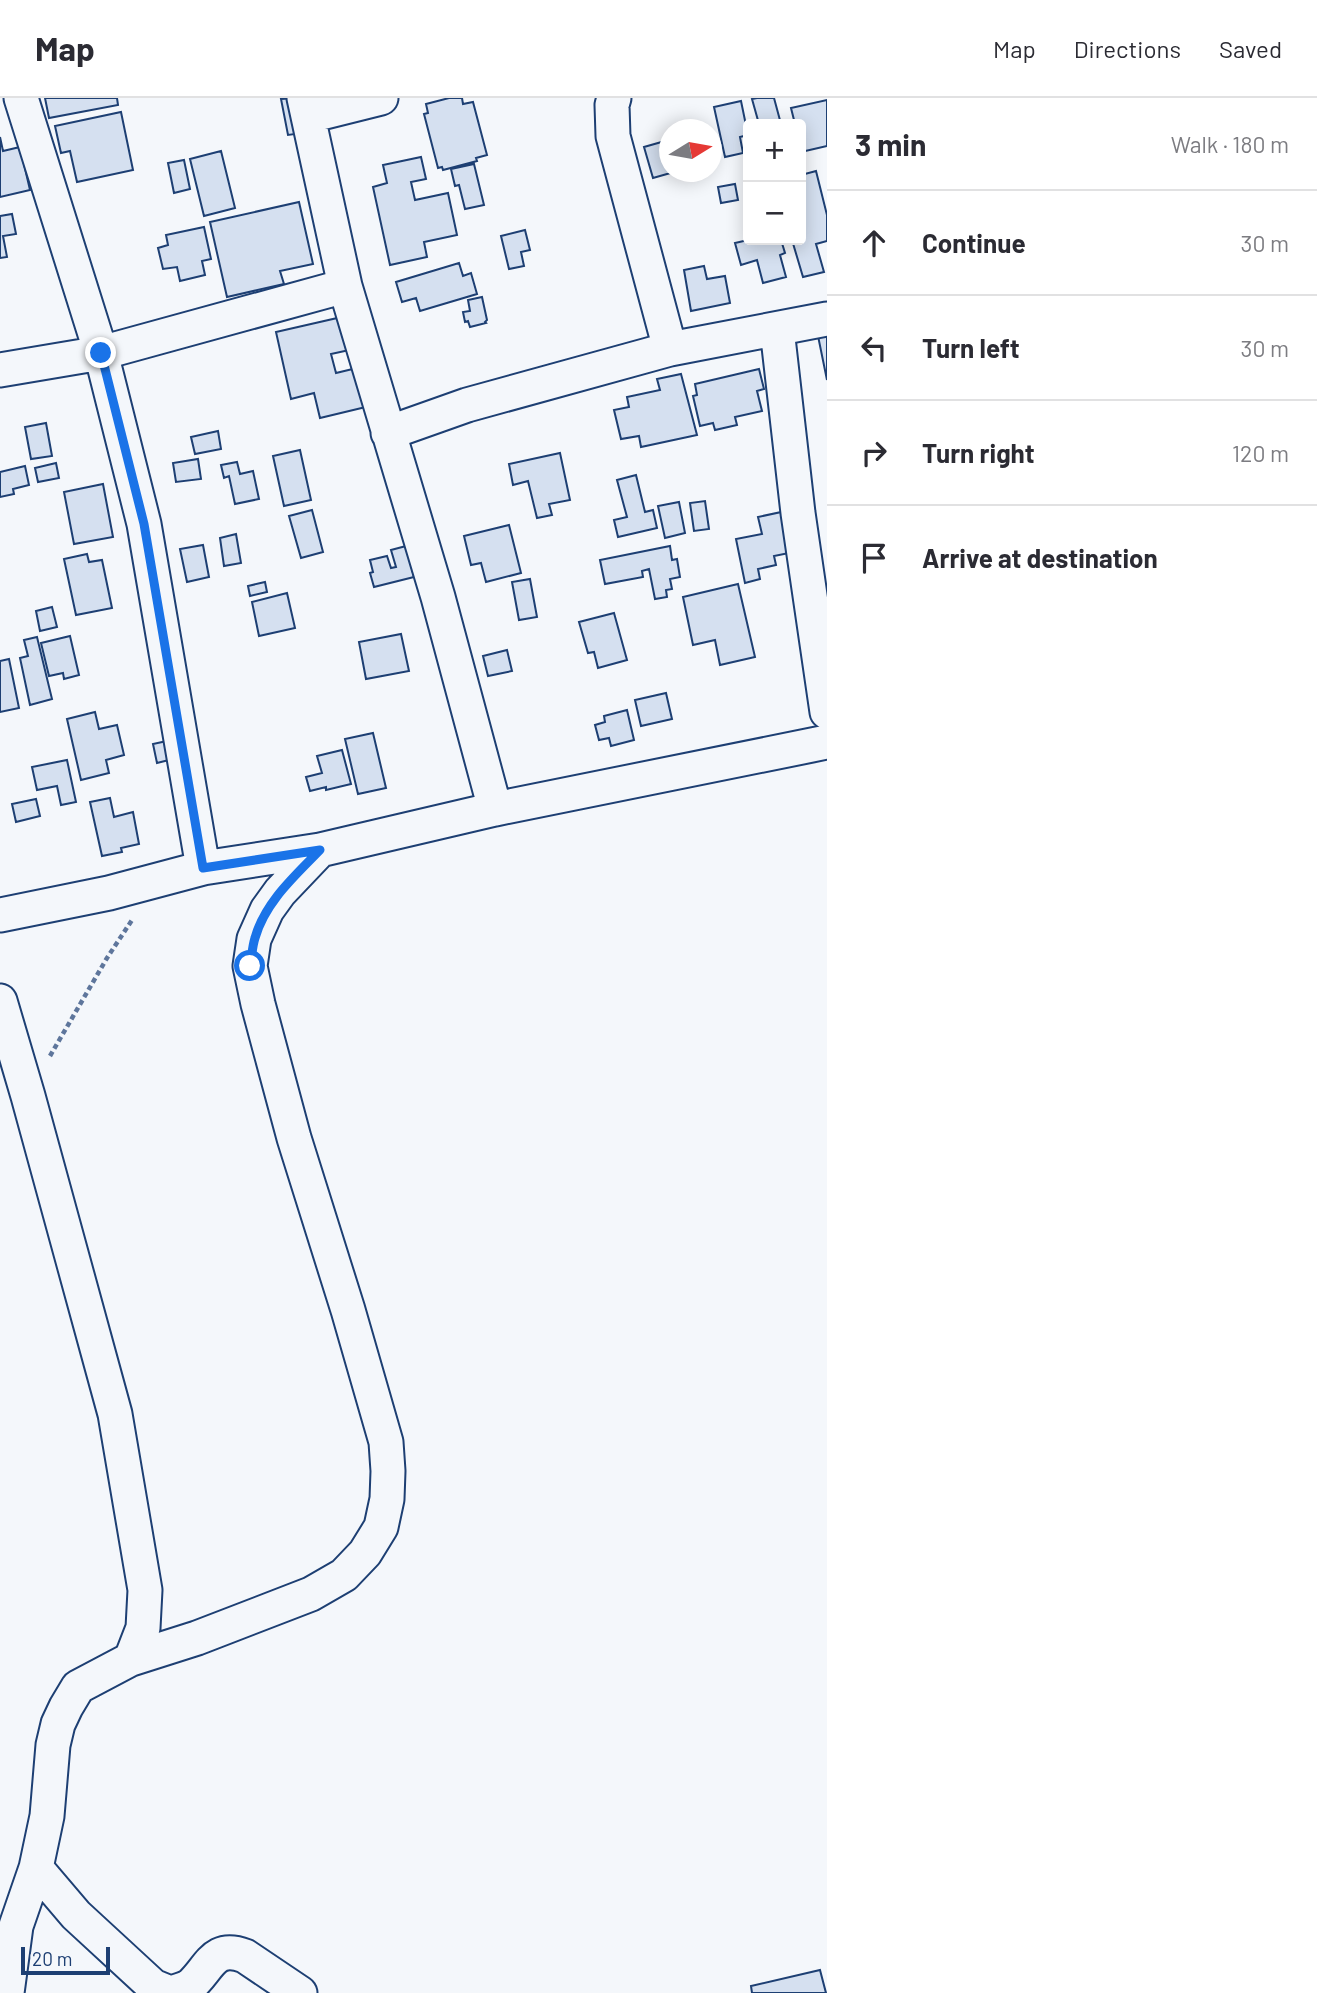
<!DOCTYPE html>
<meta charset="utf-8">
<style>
body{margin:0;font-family:Barlow,sans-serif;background:#f2f2f3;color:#2b2b33}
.controls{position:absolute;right:21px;top:21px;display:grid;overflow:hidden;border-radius:7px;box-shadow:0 4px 18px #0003}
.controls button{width:63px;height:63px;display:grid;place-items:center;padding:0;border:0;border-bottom:2px solid #e1e1e2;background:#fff;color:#2b2b33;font:35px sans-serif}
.compass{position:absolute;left:659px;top:21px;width:63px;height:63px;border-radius:50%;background:#fff;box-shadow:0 4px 18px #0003;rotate:79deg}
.scale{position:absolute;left:21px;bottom:18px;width:89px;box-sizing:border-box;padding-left:7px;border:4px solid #1d3f73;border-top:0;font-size:19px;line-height:24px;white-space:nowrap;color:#1d3f73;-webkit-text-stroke:5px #f4f7fb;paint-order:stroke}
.stop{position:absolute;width:21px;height:21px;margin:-16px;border:5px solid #1a73e8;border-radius:50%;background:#fff}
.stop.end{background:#1a73e8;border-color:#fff;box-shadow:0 2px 7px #0008}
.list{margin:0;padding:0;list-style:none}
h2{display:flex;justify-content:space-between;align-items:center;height:91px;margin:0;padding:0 28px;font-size:30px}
h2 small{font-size:23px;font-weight:400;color:#7c7c81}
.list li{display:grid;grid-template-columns:46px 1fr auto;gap:21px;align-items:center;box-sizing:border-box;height:105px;padding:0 28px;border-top:2px solid #e1e1e2}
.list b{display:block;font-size:26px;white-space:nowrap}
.list em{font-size:23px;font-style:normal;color:#7c7c81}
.icon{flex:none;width:38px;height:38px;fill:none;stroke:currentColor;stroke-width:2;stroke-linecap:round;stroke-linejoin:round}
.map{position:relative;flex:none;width:827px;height:1895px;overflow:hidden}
header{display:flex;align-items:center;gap:42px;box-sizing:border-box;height:98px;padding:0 35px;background:#fff;border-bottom:2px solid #e1e1e2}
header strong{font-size:33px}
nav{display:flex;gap:38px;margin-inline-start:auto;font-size:24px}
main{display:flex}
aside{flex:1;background:#fff}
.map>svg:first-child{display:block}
</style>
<header>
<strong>Map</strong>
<nav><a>Map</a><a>Directions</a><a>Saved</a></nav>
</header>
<main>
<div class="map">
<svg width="827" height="1895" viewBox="0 0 827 1895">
<rect width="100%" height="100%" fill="#f4f7fb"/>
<path fill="#d5e0f0" stroke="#1d3f73" stroke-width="2" d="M45,0H117L118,7L49,20Z
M297,0L303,35L288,37L281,1Z
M449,0H462L463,6L473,4L487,57L476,60L477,63L443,72L442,69L438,70L424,16L428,15L426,6Z
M757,0H774L781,26H759L752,1Z
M827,2V48L801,54V26H795L791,10Z
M741,3L748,37L740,39L743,55L725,59L714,9Z
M121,14L133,72L77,84L70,53L61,55L55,28Z
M0,39L3,53L20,49L30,92L0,99Z
M665,43L670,58V74H674L653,80L644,49Z
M221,53L235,110L204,118L190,61Z
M421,59L426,81L411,84L415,102L448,95L457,137L424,144L427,159L390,167L373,89L387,85L383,67Z
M184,62L190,91L174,95L168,65Z
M474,66L484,107L465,111L459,87L455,88L451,71Z
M816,73L827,117V143L816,146L824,174L803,179L792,142H801V77Z
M735,86L738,102L721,105L718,89Z
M299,104L313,166L280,173L284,186L227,199L210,124Z
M12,116L16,136L3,138L7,159L0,160V118Z
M204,129L211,161L202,163L205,177L180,183L177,169L163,171L158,150L168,147L166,137Z
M525,132L530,152L521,154L524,168L509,171L501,138Z
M748,142H781L785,155L780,157L786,179L763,185L757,162L741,167L735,145Z
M459,165L463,178L471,175L477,196L420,213L416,200L402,204L396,184Z
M704,168L707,181L725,178L730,205L691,213L684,172Z
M482,199L487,222L485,224L486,225L470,229L468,223L465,224L463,214L470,213L468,202Z
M346,218L354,251L331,256L336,275L361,269L370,308L320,320L314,295L291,301L276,234Z
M827,231V282L817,233Z
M759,271L764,291L757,293L762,313L735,319L737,327L715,332L713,325L700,328L693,298L697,297L695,286Z
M681,276L697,337L641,349L639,338L621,341L614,312L629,309L627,299L660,292L657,281Z
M46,325L52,358L31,361L25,329Z
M218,333L221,351L195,356L191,339Z
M300,352L311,402L284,408L273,358Z
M560,355L570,402L549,406L552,417L537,420L528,383L513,387L509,366Z
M198,361L201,381L176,384L173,365Z
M237,364L240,376L253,373L259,401L235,406L229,378L224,380L221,367Z
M56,365L59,380L38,384L35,370Z
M25,368L29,387L13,391L14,396L0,399V374Z
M636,377L645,414L653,412L657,430L618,439L614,422L627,419L617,382Z
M103,386L113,439L74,446L64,394Z
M705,403L709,431L694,433L690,405Z
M679,404L685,435L665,440L658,408Z
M312,412L323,454L301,460L289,418Z
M786,413L794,454L774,458L776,467L758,471L760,481L745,485L736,441L762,436L758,419Z
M509,427L521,475L486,484L481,465L471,467L464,438Z
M236,436L241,465L224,468L220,440Z
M203,447L209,479L187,484L180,451Z
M406,448L414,479L374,489L370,475L373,474L370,462L387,458L391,470L396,469L391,452Z
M670,448L672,462L677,461L680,479L670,481L672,491L666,492L667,499L655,501L649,471L642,473L643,479L605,486L600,462Z
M87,456L89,464L102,462L112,510L76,517L64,461Z
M530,481L537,519L519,522L512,484Z
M265,484L267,494L250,498L248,488Z
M738,486L755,559L720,567L715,542L693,547L683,499Z
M287,495L295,530L259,538L252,504Z
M52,509L57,529L40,533L36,513Z
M614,515L627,562L598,570L594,554L588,555L579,524Z
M401,536L409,573L366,581L359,544Z
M70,538L79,577L64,581L63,575L49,578L41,545Z
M37,539L52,601L30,607L20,560L28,558L24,542Z
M507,552L512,573L488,578L483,558Z
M9,561L19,610L0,614V563Z
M666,595L672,621L641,628L635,602Z
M627,612L634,642L611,648L609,640L599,642L595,627L605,624L604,618Z
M95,614L99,631L117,627L124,657L106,662L109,675L81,682L67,621Z
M373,635L386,690L358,696L345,641Z
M176,641L181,659L157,665L153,646Z
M342,652L351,686L326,692V689L310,693L306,679L322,675L317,658Z
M67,662L76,704L61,707L57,688L37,692L32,669Z
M110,700L114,719L133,714L139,746L121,750L122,754L102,758L90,704Z
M36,701L40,718L16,724L12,706Z
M820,1872L826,1895H752L751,1888Z"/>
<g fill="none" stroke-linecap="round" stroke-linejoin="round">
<defs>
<path id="minor" d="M21,0L101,255L144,426L203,770
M304,0L345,188L438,499L495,711
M614,0L612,7L613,38L670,251
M309,18L381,0
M777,231L798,415L827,614
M0,272L101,255L345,188
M388,335L467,307L670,251L827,221
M0,817L109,795L203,770L320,752L495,711L827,644
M0,903L28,998L115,1316L145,1492L143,1530L131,1561L78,1589L66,1609L58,1626L53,1647L47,1718L36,1770L16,1828L7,1895
M131,1561L197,1540L311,1496L344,1477L365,1455L381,1429L387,1401L388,1373L386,1344L348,1212L294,1040L258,906L250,868L254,841L267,812L280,794L320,752
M36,1770L76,1817L153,1888L170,1895
M171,1895C177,1893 186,1891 191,1887C210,1870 213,1846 245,1858L300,1895"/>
</defs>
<use href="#minor" stroke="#1d3f73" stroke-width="37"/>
<path stroke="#5e769c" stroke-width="4.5" stroke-dasharray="5 3.5" stroke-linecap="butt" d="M50,958L107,860L132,822"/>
<use href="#minor" stroke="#f4f7fb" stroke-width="33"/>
</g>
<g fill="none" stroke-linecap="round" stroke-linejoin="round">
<path stroke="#1a73e8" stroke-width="9" d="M101,255L144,426L203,770L320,752C295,778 265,804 255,840C252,849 252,859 250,868"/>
</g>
</svg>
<div class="controls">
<button>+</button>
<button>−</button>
</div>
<svg class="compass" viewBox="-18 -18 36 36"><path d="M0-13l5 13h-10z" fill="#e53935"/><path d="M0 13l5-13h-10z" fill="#7c7c81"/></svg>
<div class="scale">20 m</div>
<div class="stop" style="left:250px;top:868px"></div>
<div class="stop end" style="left:101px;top:255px"></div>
</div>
<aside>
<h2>3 min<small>Walk · 180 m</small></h2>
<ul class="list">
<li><svg class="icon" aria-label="ahead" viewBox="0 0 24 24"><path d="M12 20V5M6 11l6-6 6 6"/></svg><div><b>Continue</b></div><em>30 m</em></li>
<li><svg class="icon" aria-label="left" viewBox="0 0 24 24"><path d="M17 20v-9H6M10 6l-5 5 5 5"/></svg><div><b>Turn left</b></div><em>30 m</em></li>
<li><svg class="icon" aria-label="right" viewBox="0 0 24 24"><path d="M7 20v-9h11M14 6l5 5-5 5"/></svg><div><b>Turn right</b></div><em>120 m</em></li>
<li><svg class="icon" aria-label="arrive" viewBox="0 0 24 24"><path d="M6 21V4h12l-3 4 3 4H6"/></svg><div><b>Arrive at destination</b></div></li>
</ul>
</aside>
</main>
